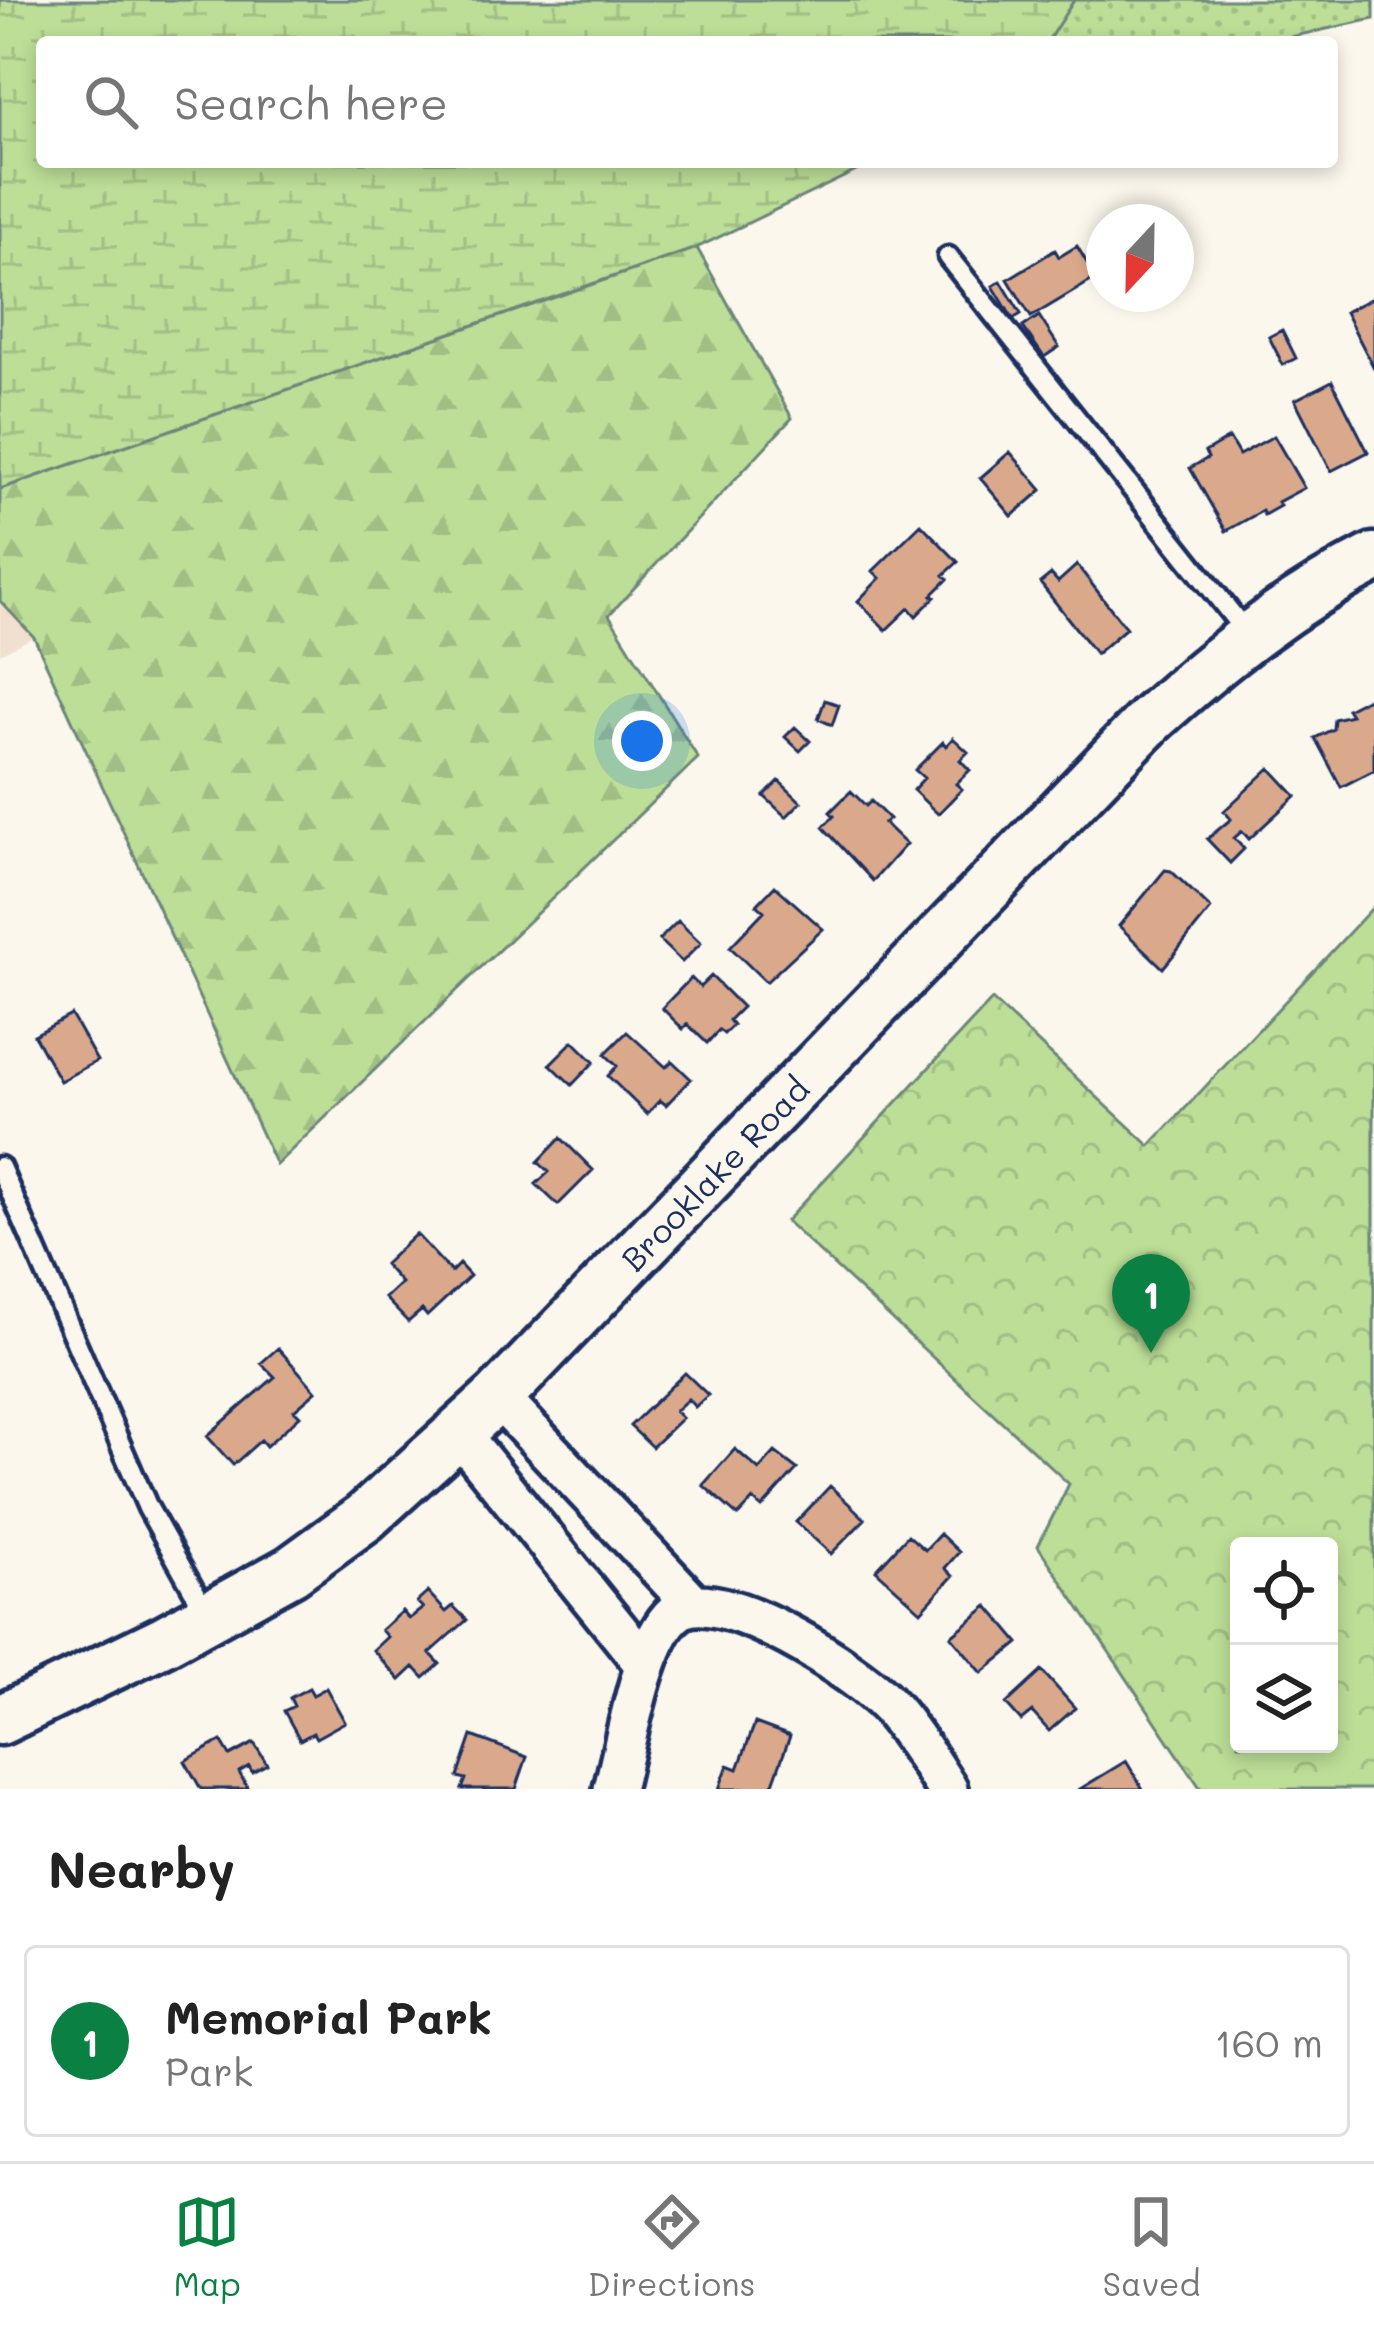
<!DOCTYPE html>
<style>
body{margin:0;font-family:Mali,sans-serif;background:#f6f6f6;color:#222}
.controls{position:absolute;right:36px;bottom:36px;display:grid;overflow:hidden;border-radius:12px;box-shadow:0 6px 18px #0003}
.controls button{width:108px;height:108px;display:grid;place-items:center;padding:0;border:0;border-bottom:3px solid #e0e0e0;background:#fff;color:#222;font:60px sans-serif}
.compass{position:absolute;left:1086px;top:204px;width:108px;height:108px;border-radius:50%;background:#fff;box-shadow:0 6px 18px #0003;rotate:202deg}
.you{position:absolute;left:642px;top:741px;width:42px;height:42px;margin:-30px;border:9px solid #fff;border-radius:50%;background:#1a73e8;box-shadow:0 0 0 18px #1a73e833}
.badge{display:grid;place-items:center;width:78px;height:78px;border-radius:50%;background:#0b8043;color:#fff;font-size:39px;font-weight:700}
.pin{position:absolute;translate:-50% -99px;filter:drop-shadow(0 3px 6px #0008)}
.pin::after{content:'';position:absolute;top:63px;width:42px;height:36px;background:inherit;clip-path:polygon(0 0,100% 0,50% 100%)}
.list{margin:0;padding:0;list-style:none}
h2{display:flex;justify-content:space-between;align-items:center;height:156px;margin:0;padding:0 48px;font-size:51px}
h2 small{font-size:39px;font-weight:400;color:#767676}
.list li{display:grid;grid-template-columns:78px 1fr auto;gap:36px;align-items:center;box-sizing:border-box;height:192px;margin:0 24px 24px;padding:0 24px;border:3px solid #e0e0e0;border-radius:12px}
.list b{display:block;font-size:45px;white-space:nowrap}
.list p{margin:0;font-size:39px;white-space:nowrap;color:#767676}
.list em{font-size:39px;font-style:normal;color:#767676}
.icon{flex:none;width:66px;height:66px;fill:none;stroke:currentColor;stroke-width:2;stroke-linecap:round;stroke-linejoin:round}
.map{position:relative;flex:none;width:1374px;height:1789px;overflow:hidden}
.search{position:absolute;background:#fff;box-shadow:0 6px 18px #0003;left:36px;right:36px;top:36px;height:132px;display:flex;align-items:center;gap:30px;box-sizing:border-box;padding:0 42px;border-radius:12px;color:#767676;font-size:45px}
.sheet{height:372px;background:#fff}
nav{display:flex;justify-content:space-around;align-items:center;box-sizing:border-box;height:168px;border-top:3px solid #e0e0e0;background:#fff;font-size:33px;color:#767676}
nav a{display:grid;justify-items:center;gap:6px}
nav .on{color:#0b8043}
.map>svg:first-child{display:block}
</style>
<div class="map">
<svg width="1374" height="1789" viewBox="0 0 1374 1789">
<defs>
<pattern id="grass-dots" width="8" height="8" patternUnits="userSpaceOnUse" patternTransform="scale(3)"><rect width="8" height="8" fill="#bcde97"/><path d="M2 2h.1M6 6h.1" fill="none" stroke="#a1bf85" stroke-width="1.8" stroke-linecap="round"/></pattern>
<pattern id="forest-firs" width="22" height="20" patternUnits="userSpaceOnUse" patternTransform="scale(3)"><rect width="22" height="20" fill="#bcde97"/><path d="M5 1l3.5 6h-7zM16 11l3.5 6h-7z" fill="#a1bf85"/></pattern>
<pattern id="wetland-marsh" width="20" height="14" patternUnits="userSpaceOnUse" patternTransform="scale(3)"><rect width="20" height="14" fill="#bcde97"/><path d="M1 5h8M5 5V1M11 12h8M15 12V8" fill="none" stroke="#a1bf85"/></pattern>
<pattern id="park-crowns" width="20" height="18" patternUnits="userSpaceOnUse" patternTransform="scale(3)"><rect width="20" height="18" fill="#bcde97"/><path d="M2 6a3 3 0 1 1 6 0M12 15a3 3 0 1 1 6 0" fill="none" stroke="#a1bf85"/></pattern>
</defs>
<rect width="100%" height="100%" fill="#fbf7ec"/>
<filter id="ink" filterUnits="userSpaceOnUse"><feTurbulence type="fractalNoise" baseFrequency=".00833" numOctaves="2"/><feDisplacementMap in="SourceGraphic" scale="24" xChannelSelector="R" yChannelSelector="G"/><feConvolveMatrix kernelMatrix="1 2 1 2 8 2 1 2 1" color-interpolation-filters="sRGB"/></filter>
<g filter="url(#ink)">
<path fill="#f1e0cf" d="M0,601L34,637L0,654Z"/>
<path fill="url(#grass-dots)" stroke="#6c867a" stroke-width="3" d="M1074,0H1374V19L1266,42H1047Z"/>
<path fill="url(#forest-firs)" stroke="#6c867a" stroke-width="3" d="M697,248L792,418L609,615L698,758L276,1165L34,637L0,601V489Z"/>
<path fill="url(#wetland-marsh)" stroke="#6c867a" stroke-width="3" d="M0,0H1074L1047,42H42V162H875L696,248L0,489Z"/>
<path fill="url(#park-crowns)" stroke="#6c867a" stroke-width="3" fill-rule="evenodd" d="M1374,906V1789H1201L1038,1546L1069,1484L786,1221L992,1000L1150,1146ZM1239,1546H1329V1744H1239Z"/>
<path fill="#daa98c" stroke="#1b2f5e" stroke-width="3" d="M1077,246L1096,278L1031,317L1008,279L1055,250L1059,257Z
M1001,281L1021,314L1013,319L993,286Z
M1374,297V368L1345,312Z
M1039,316L1059,347L1044,357L1023,327Z
M1282,330L1296,358L1283,365L1269,337Z
M1332,381L1368,452L1331,471L1295,400Z
M1274,436L1304,488L1278,502L1280,506L1264,515L1262,511L1226,531L1190,468L1208,458L1205,452L1229,438L1239,455Z
M1010,452L1042,490L1012,516L980,478Z
M921,524L958,562L944,575L948,579L932,595L935,597L916,616L909,608L886,630L858,601L880,578L873,571Z
M1077,565L1126,628L1096,654L1040,583L1051,574L1058,582Z
M1374,695V770L1341,787L1315,738L1333,729L1334,719L1351,715L1347,709Z
M825,700L839,705L832,725L818,719Z
M795,727L810,741L800,751L785,737Z
M953,738L968,752L960,760L970,770L956,784L962,789L938,814L913,790L924,778L915,770L943,742L946,746Z
M1270,768L1296,796L1249,839L1242,831L1234,838L1244,849L1230,863L1207,839L1231,819L1224,811Z
M779,781L801,802L786,817L764,796Z
M851,791L866,806L871,801L889,819L884,823L906,844L873,881L823,827L834,816L830,812Z
M1165,870L1171,871L1211,909L1163,968L1119,926Z
M775,886L823,929L766,982L730,947L764,911L757,905Z
M678,921L701,943L682,962L659,940Z
M711,976L742,1007L729,1020L733,1025L724,1034L719,1030L707,1043L687,1024L683,1029L662,1008L691,978L700,987Z
M71,1015L97,1061L60,1081L34,1035Z
M627,1032L666,1067L672,1061L691,1079L666,1105L660,1100L647,1114L608,1076L617,1066L605,1054Z
M573,1041L594,1062L572,1085L550,1064Z
M561,1138L593,1170L558,1205L536,1184L549,1172L538,1162Z
M416,1234L451,1272L459,1264L470,1276L427,1316L422,1310L408,1322L385,1298L401,1283L384,1264Z
M278,1348L316,1391L294,1410L300,1416L266,1446L261,1440L233,1465L207,1436L275,1377L261,1363Z
M685,1373L708,1395L695,1407L688,1399L675,1411L682,1418L652,1447L630,1426Z
M735,1449L759,1470L775,1452L797,1469L762,1508L753,1500L738,1516L703,1485Z
M830,1486L865,1519L831,1554L796,1522Z
M940,1534L959,1552L945,1568L953,1576L921,1611L876,1570L908,1535L925,1550Z
M428,1592L446,1612L453,1606L467,1620L430,1653L440,1664L424,1678L414,1667L400,1680L373,1650L387,1637L381,1630L402,1611L409,1619L423,1608L417,1602Z
M988,1606L1019,1643L982,1673L951,1636Z
M1042,1671L1075,1708L1049,1731L1032,1712L1021,1721L1006,1704Z
M309,1688L313,1695L326,1688L345,1722L316,1738L313,1733L300,1740L284,1711L294,1706L290,1698Z
M755,1723L790,1736L771,1789H719L728,1765L738,1769Z
M472,1736L527,1757L516,1789H462L466,1779L458,1777Z
M221,1741L230,1756L254,1743L267,1764L252,1772L249,1766L239,1772L248,1789H201L185,1761Z
M1126,1761L1143,1789H1080Z"/>
<g fill="none" stroke-linecap="round" stroke-linejoin="round">
<defs>
<path id="service" d="M948,257L1249,636
M0,1167L148,1508L206,1612"/>
<path id="minor" d="M498,1397L693,1604
M460,1434L644,1663
M614,1789C626,1745 642,1634 679,1610C721,1583 860,1673 889,1706C911,1731 929,1761 947,1789"/>
<g id="tertiary">
<path id="s1" d="M0,1720L165,1640L291,1571L364,1518L498,1397L1149,721C1219,658 1290,601 1374,558"/>
</g>
</defs>
<use href="#service" stroke="#1b2f5e" stroke-width="27"/>
<use href="#minor" stroke="#1b2f5e" stroke-width="48"/>
<use href="#tertiary" stroke="#1b2f5e" stroke-width="57"/>
<use href="#service" stroke="#fbf7ec" stroke-width="18"/>
<use href="#minor" stroke="#fbf7ec" stroke-width="39"/>
<use href="#tertiary" stroke="#fbf7ec" stroke-width="48"/>
</g>
</g>
<g text-anchor="middle" dominant-baseline="central" stroke-width="12" stroke-linejoin="round" paint-order="stroke">
<g font-size="33" fill="#1b2f5e" stroke="#fbf7ec">
<text stroke="none"><textPath href="#s1" startOffset="909">Brooklake Road</textPath></text>
</g>
</g>
</svg>
<div class="controls">
<button><svg class="icon" aria-label="locate" viewBox="0 0 24 24"><circle cx="12" cy="12" r="6"/><path d="M12 2v4M12 18v4M2 12h4M18 12h4"/></svg></button>
<button><svg class="icon" aria-label="layers" viewBox="0 0 24 24"><path d="M12 4l9 5-9 5-9-5zM3 14l9 5 9-5"/></svg></button>
</div>
<svg class="compass" viewBox="-18 -18 36 36"><path d="M0-13l5 13h-10z" fill="#e53935"/><path d="M0 13l5-13h-10z" fill="#767676"/></svg>
<div class="you"></div>
<div class="pin badge" style="left:1151px;top:1353px">1</div>
<div class="search"><svg class="icon" aria-label="search" viewBox="0 0 24 24"><circle cx="10" cy="10" r="6"/><path d="M15 15l6 6"/></svg>Search here</div>
</div>
<section class="sheet">
<h2>Nearby<small></small></h2>
<ul class="list">
<li><span class="badge">1</span><div><b>Memorial Park</b><p>Park</p></div><em>160 m</em></li>
</ul>
</section>
<nav>
<a class="on"><svg class="icon" aria-label="map" viewBox="0 0 24 24"><path d="M3 6l6-2 6 2 6-2v14l-6 2-6-2-6 2zM9 4v14M15 6v14"/></svg>Map</a>
<a><svg class="icon" aria-label="directions" viewBox="0 0 24 24"><path d="M12 3l9 9-9 9-9-9zM9 14v-3h6M13 9l2 2-2 2"/></svg>Directions</a>
<a><svg class="icon" aria-label="saved" viewBox="0 0 24 24"><path d="M7 4h10v16l-5-4-5 4z"/></svg>Saved</a>
</nav>
